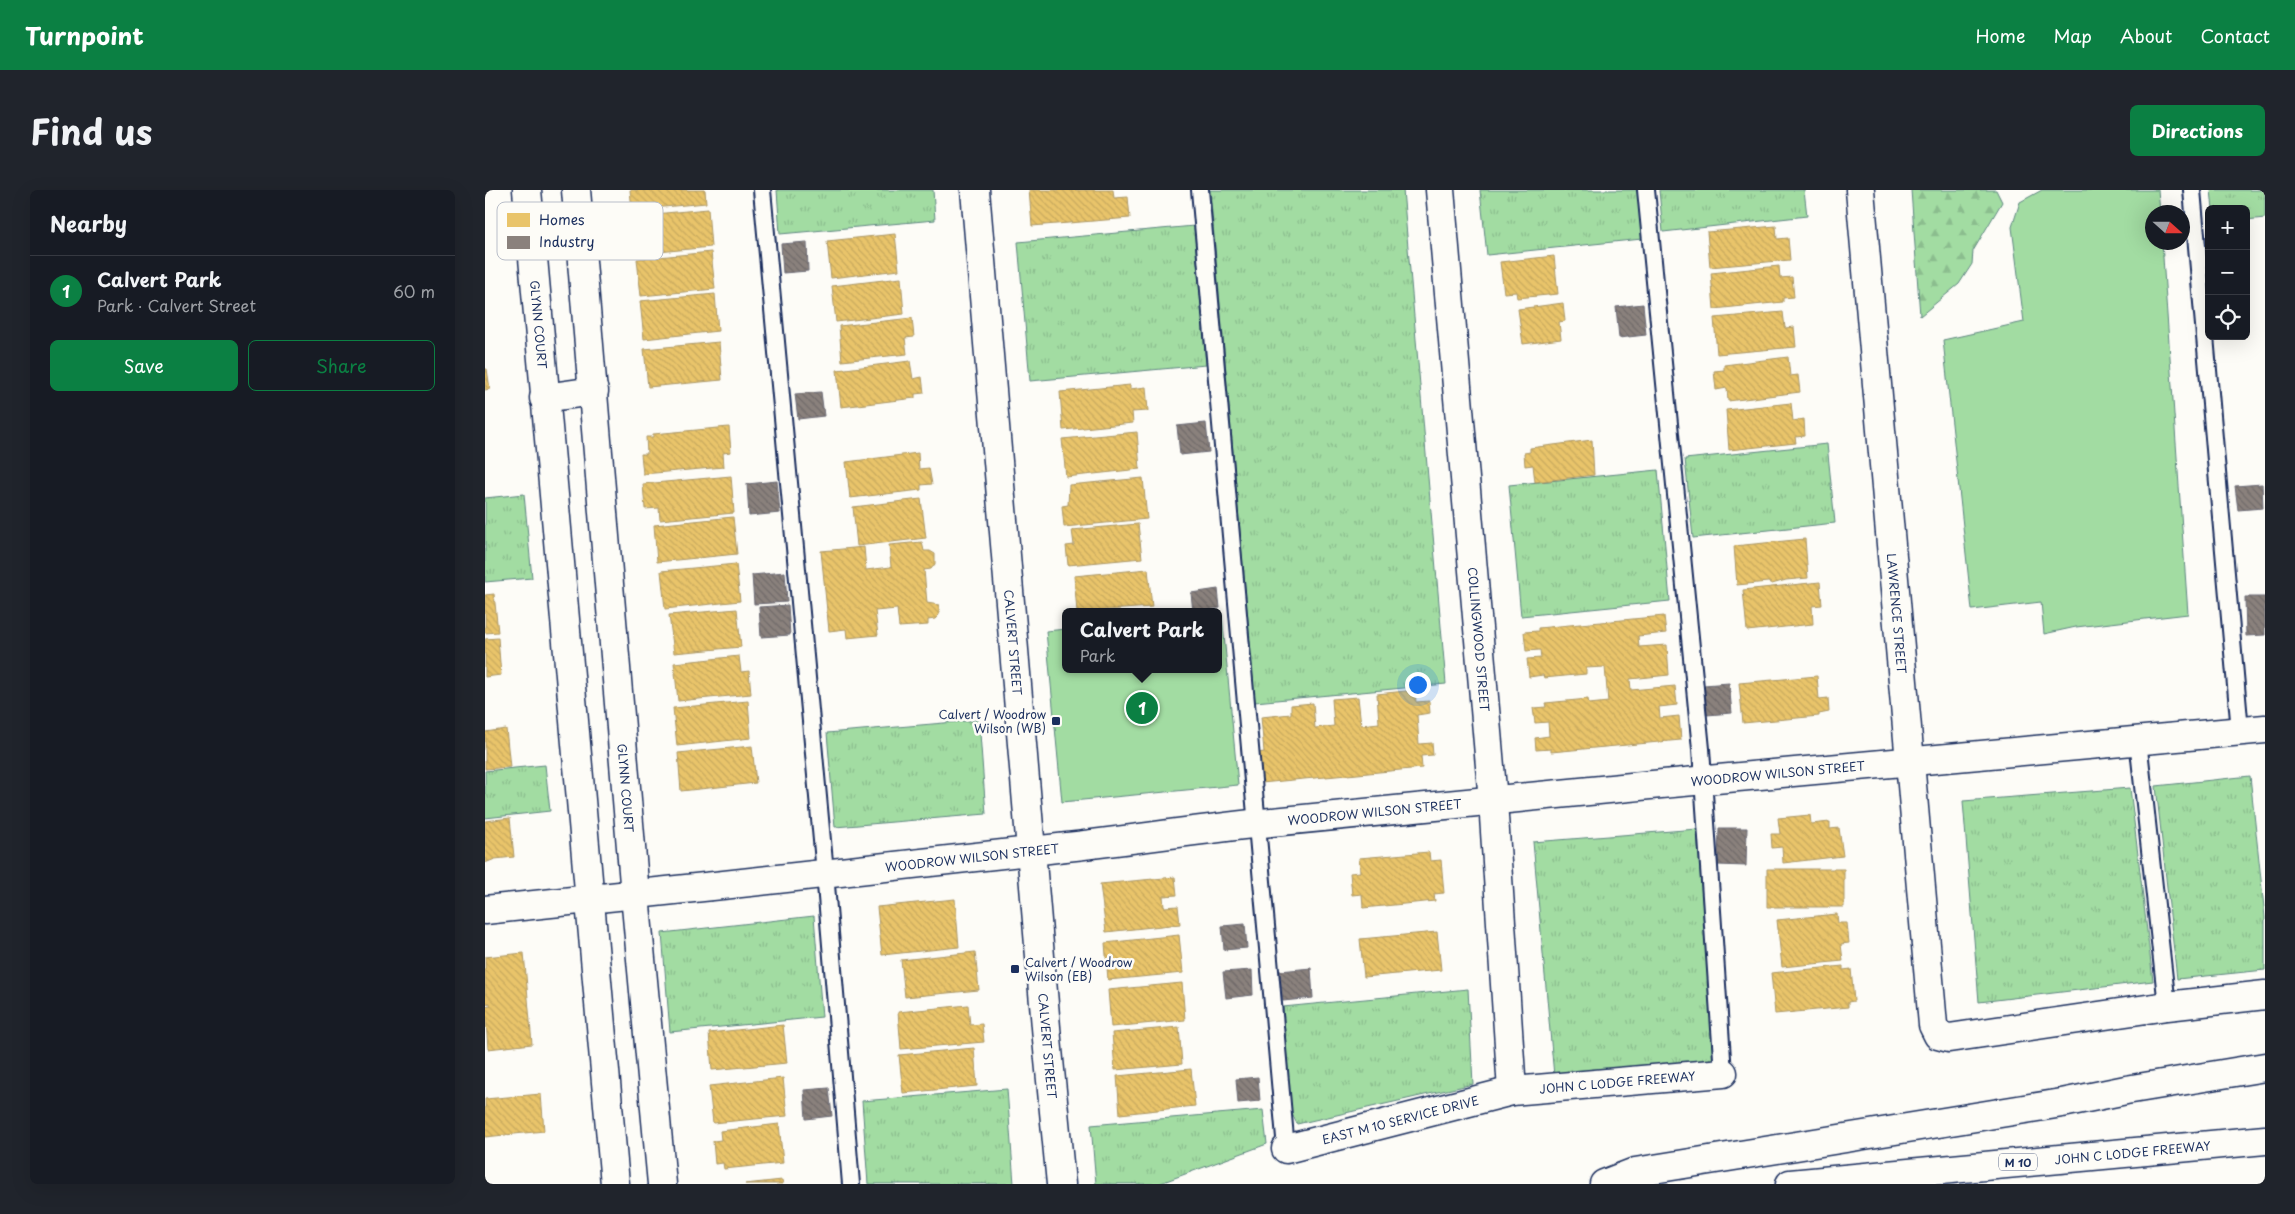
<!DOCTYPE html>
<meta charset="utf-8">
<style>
body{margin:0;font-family:"Playpen Sans",sans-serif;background:#20242c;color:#f1f3f6}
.controls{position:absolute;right:15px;top:15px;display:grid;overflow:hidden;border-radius:8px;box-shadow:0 5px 20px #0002}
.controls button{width:45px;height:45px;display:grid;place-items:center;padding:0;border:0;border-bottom:1px solid #363941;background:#171b24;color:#f1f3f6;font:25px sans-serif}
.compass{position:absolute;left:1660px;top:15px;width:45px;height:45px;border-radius:50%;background:#171b24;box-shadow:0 5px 20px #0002;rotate:111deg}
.you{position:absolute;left:932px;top:494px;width:18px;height:18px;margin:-12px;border:4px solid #fff;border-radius:50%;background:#1a73e8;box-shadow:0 0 0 8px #1a73e833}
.badge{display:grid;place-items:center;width:32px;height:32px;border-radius:50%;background:#0b8043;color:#fff;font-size:16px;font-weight:700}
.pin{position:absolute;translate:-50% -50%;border:2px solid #fff;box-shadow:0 1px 5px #0006}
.popup{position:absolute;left:577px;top:418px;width:160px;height:65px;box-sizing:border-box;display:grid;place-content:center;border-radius:8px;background:#171b24;filter:drop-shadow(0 1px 4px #0005);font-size:16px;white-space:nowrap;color:#9ea1a6}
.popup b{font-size:19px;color:#f1f3f6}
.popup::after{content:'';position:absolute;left:50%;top:100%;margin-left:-10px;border:10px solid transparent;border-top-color:#171b24}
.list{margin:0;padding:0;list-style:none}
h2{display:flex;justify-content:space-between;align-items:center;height:65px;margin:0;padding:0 20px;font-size:21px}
h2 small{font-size:16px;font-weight:400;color:#9ea1a6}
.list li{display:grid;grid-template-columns:32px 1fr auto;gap:15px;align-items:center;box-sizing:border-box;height:70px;padding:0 20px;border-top:1px solid #363941}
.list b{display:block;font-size:19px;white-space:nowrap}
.list p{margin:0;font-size:16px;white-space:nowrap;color:#9ea1a6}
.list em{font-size:16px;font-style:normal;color:#9ea1a6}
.actions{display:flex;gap:10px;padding:15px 20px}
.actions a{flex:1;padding:11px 0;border:1px solid #0b8043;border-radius:8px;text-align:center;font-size:18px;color:#0b8043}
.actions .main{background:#0b8043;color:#fff}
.icon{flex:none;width:28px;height:28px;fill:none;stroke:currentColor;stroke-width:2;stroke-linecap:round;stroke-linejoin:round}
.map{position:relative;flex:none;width:1780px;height:994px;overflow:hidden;border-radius:8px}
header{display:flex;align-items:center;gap:30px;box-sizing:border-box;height:70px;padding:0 25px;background:#0b8043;color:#fff}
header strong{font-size:24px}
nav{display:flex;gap:28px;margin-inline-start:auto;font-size:18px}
.intro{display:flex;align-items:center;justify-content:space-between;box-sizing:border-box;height:120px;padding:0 30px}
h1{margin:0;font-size:35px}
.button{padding:12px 22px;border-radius:8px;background:#0b8043;color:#fff;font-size:18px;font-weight:700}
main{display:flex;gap:30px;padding:0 30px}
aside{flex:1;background:#171b24;border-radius:8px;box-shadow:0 5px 20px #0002}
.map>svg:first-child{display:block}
</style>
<header>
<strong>Turnpoint</strong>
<nav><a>Home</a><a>Map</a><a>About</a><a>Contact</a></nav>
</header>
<div class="intro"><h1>Find us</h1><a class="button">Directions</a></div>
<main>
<aside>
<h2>Nearby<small></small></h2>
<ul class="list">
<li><span class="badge">1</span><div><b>Calvert Park</b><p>Park · Calvert Street</p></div><em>60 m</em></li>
</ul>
<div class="actions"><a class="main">Save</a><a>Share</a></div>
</aside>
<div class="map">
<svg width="1780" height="994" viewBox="0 0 1780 994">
<defs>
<pattern id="grass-tufts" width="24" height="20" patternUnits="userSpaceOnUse" patternTransform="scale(1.25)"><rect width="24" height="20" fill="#a2dca2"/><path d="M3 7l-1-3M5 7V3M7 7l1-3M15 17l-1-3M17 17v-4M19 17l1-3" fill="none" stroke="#8bbd8e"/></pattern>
<pattern id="forest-firs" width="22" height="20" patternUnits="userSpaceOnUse" patternTransform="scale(1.25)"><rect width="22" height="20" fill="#a2dca2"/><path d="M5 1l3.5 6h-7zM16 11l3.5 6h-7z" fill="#8bbd8e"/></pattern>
<pattern id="homes-back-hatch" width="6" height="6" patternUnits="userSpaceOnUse" patternTransform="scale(1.25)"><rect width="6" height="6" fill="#e9c46a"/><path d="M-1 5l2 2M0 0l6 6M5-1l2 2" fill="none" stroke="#c7a95e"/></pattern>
<pattern id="industry-back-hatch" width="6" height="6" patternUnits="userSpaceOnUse" patternTransform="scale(1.25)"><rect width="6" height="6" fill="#8a817c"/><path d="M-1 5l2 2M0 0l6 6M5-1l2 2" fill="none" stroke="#706a69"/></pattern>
</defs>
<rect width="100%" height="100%" fill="#fdfcf7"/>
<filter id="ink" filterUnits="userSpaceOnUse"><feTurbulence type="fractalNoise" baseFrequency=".02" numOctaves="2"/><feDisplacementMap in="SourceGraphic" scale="10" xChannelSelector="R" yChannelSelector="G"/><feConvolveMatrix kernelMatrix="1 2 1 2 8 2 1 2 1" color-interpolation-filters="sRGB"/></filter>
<g filter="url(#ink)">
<path fill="url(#grass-tufts)" stroke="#5e8680" d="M292,0H448L450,30L295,44Z
M725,0H918L961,494L770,512Z
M995,0H1152L1157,49L1002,65Z
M1174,0H1319L1322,26L1178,42Z
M1726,0H1780V28L1761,30V19H1728Z
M709,36L721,175L545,191L533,52Z
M1342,254L1350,333L1208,348L1200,269Z
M1173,280L1185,411L1036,426L1024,295Z
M39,304L47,388L0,392V308Z
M494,530L501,624L350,637L342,543Z
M60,575L65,621L0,628V581Z
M1765,586L1780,727V780L1692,789L1671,596Z
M1645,598L1668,791L1494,812L1478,611Z
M1212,639L1229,874L1069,886L1048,652Z
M329,726L337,827L185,842L177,743Z
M983,799L988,894L812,934L806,922L798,817Z
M522,899L529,994H383L377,911Z
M778,920L782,954L673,994H611L606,935Z"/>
<path fill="url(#forest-firs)" stroke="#5e8680" d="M1426,0H1511L1517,12L1488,61L1487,74L1474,94L1435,126Z"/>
<path fill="#a2dca2" stroke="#5e8680" d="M1557,0H1673L1675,22H1668V52L1677,53L1703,424L1591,437L1559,444L1556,412L1487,420L1458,150L1539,132L1527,37L1535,12Z
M733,424H737L753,595L577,612L561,441L581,439V479H733Z"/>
<path fill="url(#homes-back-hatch)" stroke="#ab9766" d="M145,0H220L221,13L147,20Z
M544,0H628L629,8L643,7L645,28L547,36Z
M223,19L226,57L152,64L148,26Z
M1291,36L1292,49L1303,48L1305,70L1225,77L1222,42Z
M410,44L414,80L346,88L342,51Z
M226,62L230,99L156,106L152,69Z
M1069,66L1073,104L1032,108L1031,102L1019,103L1015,72Z
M1294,76L1295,88L1307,87L1309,107L1298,108V112L1229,119L1226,83Z
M416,88L419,124L351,132L347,96Z
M230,104L233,141L159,149L155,111Z
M1078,113L1080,131L1074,132L1076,149L1038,154L1033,119Z
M1298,122L1300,138L1309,137L1311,157L1232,164L1229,128Z
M427,128L429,147L420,148L422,164L357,171L354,136Z
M234,152L237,190L163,197L159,159Z
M1303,167L1305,186L1313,185L1315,202L1243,211L1242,198L1231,200L1229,181L1239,180V175Z
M425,171L428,189L437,187L439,203L430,204V208L356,217L352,180Z
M0,179H2L5,199L0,200Z
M645,195V199L661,197L663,221L647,222L648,233L578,240L575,202Z
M1306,213L1308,231L1319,229L1320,246L1310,247L1311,253L1244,260L1241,220Z
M244,237L246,262L238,263L239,277L158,284L156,264H162L161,247H168V244Z
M652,242L655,279L581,287L577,249Z
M1107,250L1109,285L1050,292L1048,275L1040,276L1039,263L1045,262V258Z
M433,263L434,279L444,278L447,294L436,295V300L365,308L361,272Z
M246,286L249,323L175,330L174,318L160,319L158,294Z
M658,288L662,329L579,337L577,316L583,315L584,295Z
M436,309L441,348L372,356L368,317Z
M248,327L252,364L172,372L169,335Z
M653,334L657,368L583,375L581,356L589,355L587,340Z
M1320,349L1323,388L1301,390L1287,394L1283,392L1252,395L1249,356Z
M437,352L439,361H445L450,364V374L446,379L439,380L442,413L454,415V425L450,429L443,430V435L414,437L412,419L390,421L393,445L362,448L361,439L344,441L336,361L379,357L381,380L406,377L404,355Z
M251,374L255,411L180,419L176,381Z
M663,379L667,417L592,422L589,386Z
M1335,392L1337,415L1327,416L1328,434L1262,441L1258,400Z
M9,404L13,442L0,443V405Z
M252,419L256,457L189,463L184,425Z
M1179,426L1181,443L1153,446L1154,457L1182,455L1184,485L1145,489L1146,500L1190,496L1192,515L1174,517L1175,528L1194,526L1196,550L1066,562V559L1051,560L1050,548L1064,546L1063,532L1050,533L1048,518L1061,517L1060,513L1103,509L1104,514L1123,512L1120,477L1101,478V484L1059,488L1058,485L1044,487L1042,469L1056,468L1055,460L1041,461L1039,442L1053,441V438Z
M13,448L16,485L0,487V449Z
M254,466L256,482L264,481L266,504L193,511L189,473Z
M1332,486L1334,509L1343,508L1344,522L1334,524V526L1258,533L1254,493Z
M930,500L931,512L944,511L945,523L932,525L934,554L947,553L948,565L936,566L937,578L776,593L773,563L779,562L776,527L806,524V515L828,513L830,538L849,536L847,509L873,507L876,535L894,533L892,504Z
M263,511L266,548L192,556L188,518Z
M21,539L25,577L0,579V542Z
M267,556L271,593L196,601L193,563Z
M1325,625L1326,634L1345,632V639L1354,638L1358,666L1298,673L1297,657L1287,658L1286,644H1295L1293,628Z
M25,628L29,667L10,669L0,673V631Z
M944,662L945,671L956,670L959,703L949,704L950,711L878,718L877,704L867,705L865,683L875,682L874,668Z
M1282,679H1359V717H1282Z
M690,687L692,705L678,706L679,717L693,716L695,734L621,742L615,694Z
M470,709L474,757L397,765L392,717Z
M1352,724L1353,733H1362L1364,753L1356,754L1358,771L1297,777L1292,730Z
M952,742L956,780L879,787L875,749Z
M694,745L698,783L623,790L620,753Z
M490,762L494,800L420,807L416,770Z
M39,763L47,854L3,859L0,817L5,816V813L0,814V767Z
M1358,776V780L1366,779L1369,811L1363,812V817L1290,824L1286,783Z
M697,793L700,830L626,837L623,800Z
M483,815L485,835L497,834L499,852L416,859L413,822Z
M298,835L302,873L227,880L224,843Z
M694,837L697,874L630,880L627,843Z
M489,858L492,896L418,903L414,865Z
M706,879L710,916L635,924L632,886Z
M298,888L302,926L228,933L224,896Z
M56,904L59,941L0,947V909Z
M294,934L298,973L239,979L238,973L230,974L228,951L236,950L235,941Z
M297,990L298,994H260Z"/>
<path fill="url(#industry-back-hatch)" stroke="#696873" d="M322,52L323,81L298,83L296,54Z
M1158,114L1161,145L1134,148L1131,117Z
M336,202L339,226L313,229L310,204Z
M721,233L724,262L695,265L692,236Z
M292,291L295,323L264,326L262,294Z
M1777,294L1778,318L1753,320L1750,296Z
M300,382L302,412L269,414L267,385Z
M733,399L735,418L708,422L706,403Z
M1760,407H1780V445L1761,446Z
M303,415L305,445L276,447L274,417Z
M1244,493L1247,523L1222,525L1219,495Z
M1234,638H1262L1261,676L1233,675Z
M760,734L762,758L739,760L737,736Z
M826,778L828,808L798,811L795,781Z
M767,780L768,805L741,808L738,782Z
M773,887L775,911L753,913L751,889Z
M344,898L347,926L321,929L319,900Z"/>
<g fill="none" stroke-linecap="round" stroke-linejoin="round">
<defs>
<path id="service" d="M277,0L340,683L366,994
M715,0L801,959
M1161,0L1216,559L1238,883
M1707,0L1755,541
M1653,550L1682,816"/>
<g id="minor">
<path id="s1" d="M42,0L130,994"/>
<path id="s2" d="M91,0L150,705L177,994"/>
<path id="s3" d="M955,0L1008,611L1027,901"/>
<path id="s4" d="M1375,0L1448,835L1453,845L1464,848L1682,816L1780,805"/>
<path d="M59,208L109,201"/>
<path id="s5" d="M0,720C182,702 363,681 545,661C623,653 700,641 777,633C1111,599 1446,569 1780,539"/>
<path id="s6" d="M801,959L1027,901L1238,883"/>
</g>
<g id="tertiary">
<path id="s7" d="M490,0L562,849L576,994"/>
</g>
<g id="motorway">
<path d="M1119,994L1150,982L1577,913L1641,900L1780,877"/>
<path id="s8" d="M1305,994L1780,950"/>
</g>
</defs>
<use href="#service" stroke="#1b2f5e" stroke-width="20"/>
<use href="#minor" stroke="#1b2f5e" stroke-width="31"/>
<use href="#tertiary" stroke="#1b2f5e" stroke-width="31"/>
<use href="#motorway" stroke="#1b2f5e" stroke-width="31"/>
<use href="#service" stroke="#fdfcf7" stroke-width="16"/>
<use href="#minor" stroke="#fdfcf7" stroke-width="28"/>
<use href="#tertiary" stroke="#fdfcf7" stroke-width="28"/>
<use href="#motorway" stroke="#fdfcf7" stroke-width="28"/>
</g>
</g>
<g fill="#1b2f5e" stroke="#fdfcf7" stroke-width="2">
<rect x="566" y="526" width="10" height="10" rx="2.5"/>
<rect x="525" y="774" width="10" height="10" rx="2.5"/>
</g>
<g text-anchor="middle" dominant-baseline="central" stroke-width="5" stroke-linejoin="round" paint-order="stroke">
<rect fill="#fdfcf7" stroke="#5f6c8c" stroke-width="1" x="1514" y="963.5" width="38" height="17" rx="4"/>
<g font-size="11" font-weight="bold" fill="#1b2f5e">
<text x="1533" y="972">M 10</text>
</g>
<g font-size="12" fill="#1b2f5e" stroke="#fdfcf7">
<text stroke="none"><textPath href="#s1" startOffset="135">GLYNN COURT</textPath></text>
<text stroke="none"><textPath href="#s4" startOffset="425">LAWRENCE STREET</textPath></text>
<text stroke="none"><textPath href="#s3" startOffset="451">COLLINGWOOD STREET</textPath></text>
<text stroke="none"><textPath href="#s7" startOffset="454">CALVERT STREET</textPath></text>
<text stroke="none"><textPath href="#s5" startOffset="1300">WOODROW WILSON STREET</textPath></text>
<text stroke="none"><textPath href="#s2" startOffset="600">GLYNN COURT</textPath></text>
<text stroke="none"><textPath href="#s5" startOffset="895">WOODROW WILSON STREET</textPath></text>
<text stroke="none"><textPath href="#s5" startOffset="490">WOODROW WILSON STREET</textPath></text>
<text stroke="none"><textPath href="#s7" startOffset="859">CALVERT STREET</textPath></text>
<text stroke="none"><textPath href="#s6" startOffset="339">JOHN C LODGE FREEWAY</textPath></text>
<text stroke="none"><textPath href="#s6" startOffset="118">EAST M 10 SERVICE DRIVE</textPath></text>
<text stroke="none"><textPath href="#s8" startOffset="344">JOHN C LODGE FREEWAY</textPath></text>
</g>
<g font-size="12" fill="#1b2f5e" stroke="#fdfcf7" text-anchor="end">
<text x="561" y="524">Calvert / Woodrow<tspan x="561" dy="14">Wilson (WB)</tspan></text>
<text x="540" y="772" text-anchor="start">Calvert / Woodrow<tspan x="540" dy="14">Wilson (EB)</tspan></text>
</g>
</g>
<rect x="12" y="12" width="166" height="58" rx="8" fill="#fdfcf7" stroke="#b9bec9" stroke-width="1"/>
<rect x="22" y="23" width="23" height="14" fill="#e9c46a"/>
<rect x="22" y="46" width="23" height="13" fill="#8a817c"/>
<g font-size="14" fill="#1b2f5e">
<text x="54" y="35">Homes</text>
<text x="54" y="57">Industry</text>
</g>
</svg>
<div class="controls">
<button>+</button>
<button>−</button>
<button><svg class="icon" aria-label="locate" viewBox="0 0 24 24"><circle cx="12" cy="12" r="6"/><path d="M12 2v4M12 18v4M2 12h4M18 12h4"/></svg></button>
</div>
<svg class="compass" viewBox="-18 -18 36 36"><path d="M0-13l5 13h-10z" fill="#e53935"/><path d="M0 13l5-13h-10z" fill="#9ea1a6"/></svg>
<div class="you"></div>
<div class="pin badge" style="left:657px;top:518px">1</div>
<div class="popup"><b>Calvert Park</b>Park</div>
</div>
</main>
